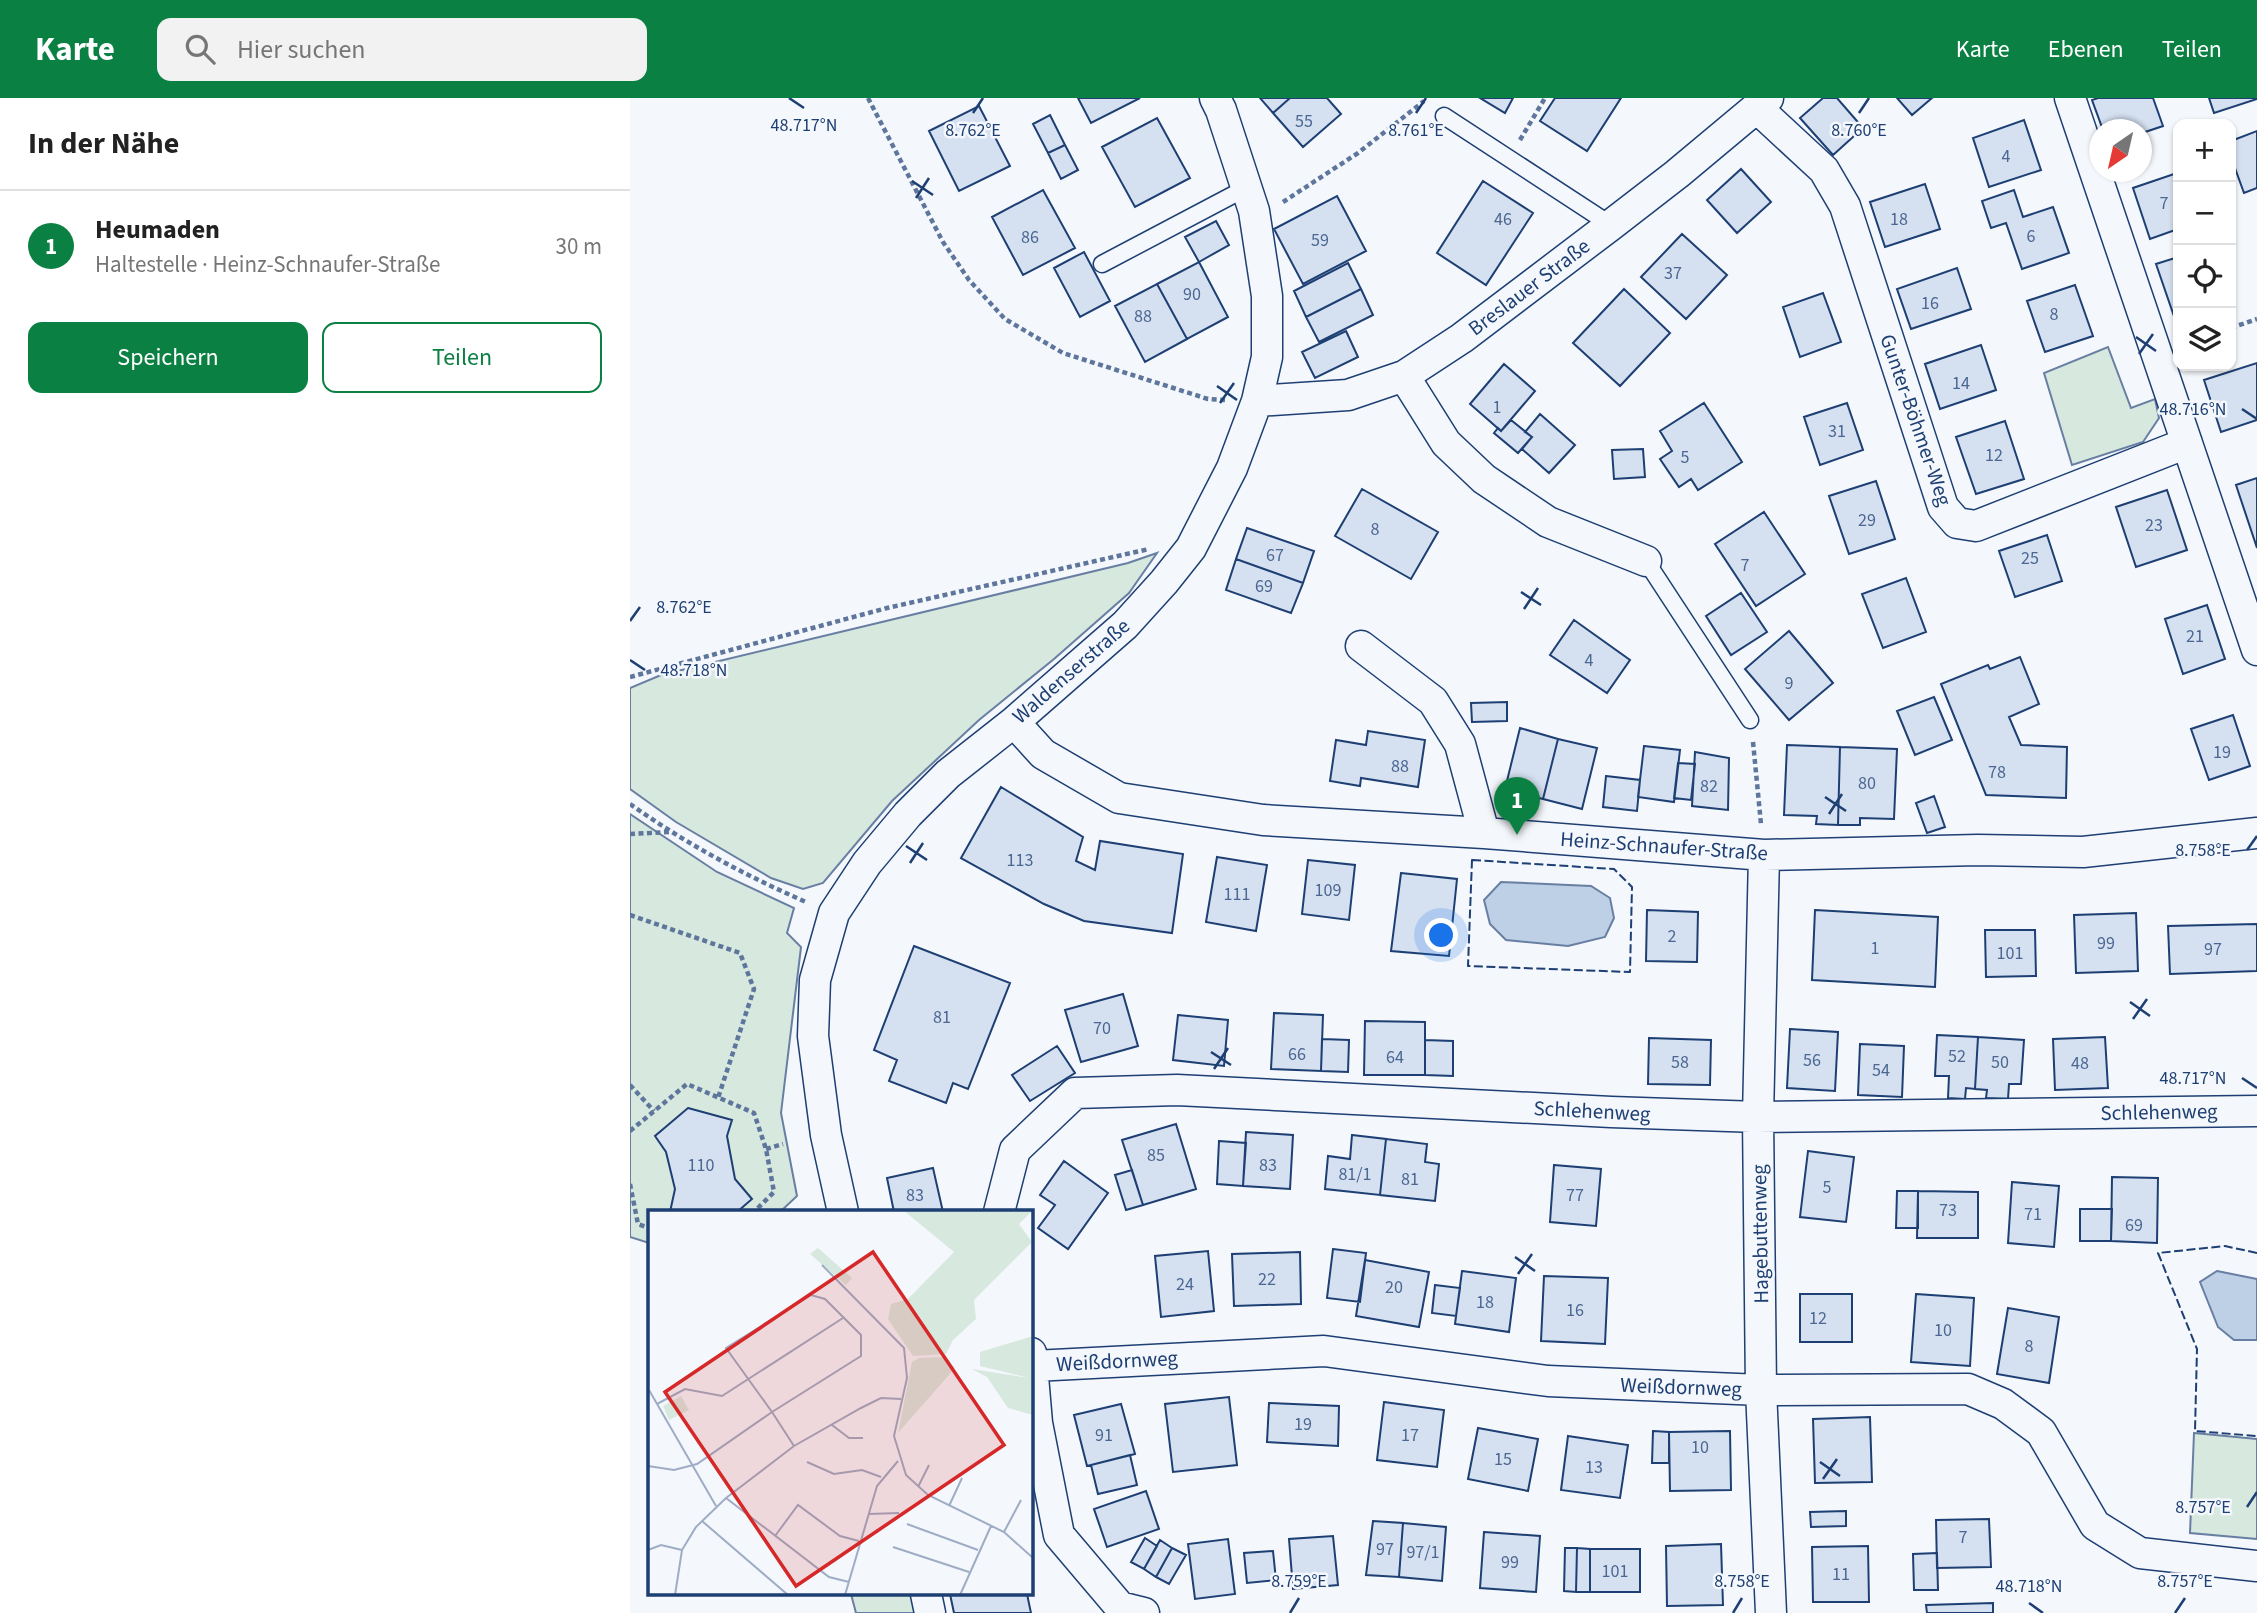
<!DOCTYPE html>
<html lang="de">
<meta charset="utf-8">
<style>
body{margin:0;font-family:"Source Sans 3",sans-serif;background:#f2f2f2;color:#222}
.controls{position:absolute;right:21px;top:21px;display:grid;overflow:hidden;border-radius:14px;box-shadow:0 2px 5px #0004}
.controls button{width:63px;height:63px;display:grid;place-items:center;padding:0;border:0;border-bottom:2px solid #e0e0e0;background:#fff;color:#222;font:35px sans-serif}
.compass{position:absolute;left:1459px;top:21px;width:63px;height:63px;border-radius:50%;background:#fff;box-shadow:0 2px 5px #0004;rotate:214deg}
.you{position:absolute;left:812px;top:838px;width:24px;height:24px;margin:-18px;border:5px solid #fff;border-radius:50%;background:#1a73e8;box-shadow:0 0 0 10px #1a73e833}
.badge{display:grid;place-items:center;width:46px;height:46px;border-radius:50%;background:#0b8043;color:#fff;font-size:23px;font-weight:700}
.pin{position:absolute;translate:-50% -58px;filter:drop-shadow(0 2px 4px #0008)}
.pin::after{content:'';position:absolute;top:37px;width:24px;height:21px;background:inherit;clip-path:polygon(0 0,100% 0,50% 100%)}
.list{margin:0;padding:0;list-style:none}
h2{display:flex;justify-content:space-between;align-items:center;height:91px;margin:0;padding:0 28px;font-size:30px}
h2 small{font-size:23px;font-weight:400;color:#767676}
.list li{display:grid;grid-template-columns:46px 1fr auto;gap:21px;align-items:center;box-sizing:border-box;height:112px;padding:0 28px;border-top:2px solid #e0e0e0}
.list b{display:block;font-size:26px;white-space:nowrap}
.list p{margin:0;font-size:23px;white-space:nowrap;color:#767676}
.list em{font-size:23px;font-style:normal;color:#767676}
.actions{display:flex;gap:14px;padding:21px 28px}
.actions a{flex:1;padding:16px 0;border:2px solid #0b8043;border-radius:14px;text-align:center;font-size:24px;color:#0b8043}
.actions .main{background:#0b8043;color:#fff}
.icon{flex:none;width:38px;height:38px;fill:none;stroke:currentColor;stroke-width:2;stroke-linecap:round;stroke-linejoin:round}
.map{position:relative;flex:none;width:1627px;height:1515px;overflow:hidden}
header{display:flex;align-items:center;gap:42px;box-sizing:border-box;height:98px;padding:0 35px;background:#0b8043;color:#fff}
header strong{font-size:33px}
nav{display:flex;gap:38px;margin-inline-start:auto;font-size:24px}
.search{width:490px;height:63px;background:#f2f2f2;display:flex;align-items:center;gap:18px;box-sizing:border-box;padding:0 24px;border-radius:14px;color:#767676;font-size:26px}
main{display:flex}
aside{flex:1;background:#fff}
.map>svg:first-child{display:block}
</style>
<header>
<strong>Karte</strong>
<div class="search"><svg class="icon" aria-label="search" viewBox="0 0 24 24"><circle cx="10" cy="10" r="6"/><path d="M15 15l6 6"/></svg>Hier suchen</div>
<nav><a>Karte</a><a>Ebenen</a><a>Teilen</a></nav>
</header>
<main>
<aside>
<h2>In der Nähe<small></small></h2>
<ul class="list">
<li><span class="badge">1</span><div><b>Heumaden</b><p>Haltestelle · Heinz-Schnaufer-Straße</p></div><em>30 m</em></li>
</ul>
<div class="actions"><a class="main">Speichern</a><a>Teilen</a></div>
</aside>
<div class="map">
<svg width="1627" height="1515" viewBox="0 0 1627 1515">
<rect width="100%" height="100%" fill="#f4f7fb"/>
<path fill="#d7e8df" stroke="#687fa3" stroke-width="2" d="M1478,249L1501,310L1525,301L1529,320L1513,344L1442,367L1414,275Z
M527,455L499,495L424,561L349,622L262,703L193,785L173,791L141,780L46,724L0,691V590L31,577L498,465Z
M0,716L87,774L164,810L157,835L171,849L151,1015L167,1098L150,1114H19V1145L0,1139Z
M1564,1335L1627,1341V1441L1560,1435Z
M221,1496H283L287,1515H226Z"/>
<path fill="#bed0e5" stroke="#687fa3" stroke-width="2" d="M871,784L961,788L980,800L984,820L975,839L938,848L876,842L860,826L854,802Z
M1587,1173L1627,1181V1242H1604L1588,1229L1570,1184Z"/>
<path fill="#d5e0f0" stroke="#1d3f73" stroke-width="2" d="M448,0H510L461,25Z
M630,0H660L643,15Z
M660,0H697L711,16L673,49L643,15Z
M850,0H883L875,15Z
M925,0H991L957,53L910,23Z
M1193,0H1207L1233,30L1203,57L1170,20Z
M1267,0H1302L1282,17Z
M1468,0H1523L1533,28L1512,35V32H1473L1462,2Z
M1579,0H1627V1L1584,15Z
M349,8L380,68L329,93L299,33Z
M420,17L435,47L418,55L403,26Z
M527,20L560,80L505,109L472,49Z
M1394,22L1411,72L1359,89L1343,40Z
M1627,33V90L1614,95L1601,59V43Z
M435,47L448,72L431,81L418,55Z
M1111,71L1141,104L1107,135L1077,102Z
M1544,76L1548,88V131L1520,141L1503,90Z
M853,83L903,115L856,187L807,155Z
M1295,86L1310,131L1255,149L1240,104Z
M413,92L445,150L393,177L362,119Z
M1384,92L1393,119L1423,109L1439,155L1392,171L1376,125L1361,130L1352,103Z
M707,98L736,153L673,186L644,131Z
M586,123L599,147L569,164L555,139Z
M1052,136L1097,177L1056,221L1011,179Z
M454,154L480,203L450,219L424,170Z
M1548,159V223L1546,224L1526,166Z
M569,164L598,219L557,241L527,186Z
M718,165L731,191L676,219L664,193Z
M1327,170L1341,211L1281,231L1267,191Z
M527,186L557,241L515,264L485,208Z
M1445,187L1463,238L1415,254L1397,203Z
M731,191L743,217L689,244L676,219Z
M994,191L1040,235L990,288L943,245Z
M1193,195L1211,244L1170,259L1153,209Z
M716,233L728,259L685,280L672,254Z
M1351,247L1366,292L1310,311L1295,266Z
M1627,265V322L1591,334L1574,282Z
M874,266L905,293L871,333L840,306Z
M1074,305L1112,364L1068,392L1061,381L1049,389L1030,361L1042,353L1030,333Z
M1217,305L1233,352L1190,367L1174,319Z
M910,316L945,347L919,375L892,351L902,339L895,334Z
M881,322L902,339L888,355L864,335L868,330L871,333Z
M1375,323L1394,381L1346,396L1326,339Z
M1013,351L1015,379L984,381L982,352Z
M1627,380V450L1606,387Z
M1246,383L1265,441L1219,456L1199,398Z
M732,391L808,434L781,481L705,438Z
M1537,392L1557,452L1506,469L1486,409Z
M1134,414L1175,476L1126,508L1085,446Z
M617,430L684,453L673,485L606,461Z
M1417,437L1432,483L1385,499L1369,453Z
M606,461L673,485L661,515L596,492Z
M1276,480L1296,534L1253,550L1232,496Z
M1111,495L1137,534L1101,557L1076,518Z
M1577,507L1595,561L1553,576L1535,521Z
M944,522L1000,562L977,595L920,557Z
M1159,533L1203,585L1159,622L1115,571Z
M1390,559L1409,606L1379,619L1391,647L1437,649L1436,700L1356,697L1311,586L1358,567L1360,571Z
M1304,599L1322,642L1285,657L1267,613Z
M877,604V623L842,624L841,605Z
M1603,617L1620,668L1579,682L1561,631Z
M890,630L928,641L913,701L875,691Z
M738,633L795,642L788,689L731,680L730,688L700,683L706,642L736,647Z
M928,641L967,650L952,711L913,701Z
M1157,647L1210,649L1208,727L1186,726L1187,718L1154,717Z
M1014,648L1050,652L1044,704L1008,699Z
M1210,649L1267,651L1264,721L1230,720V727H1208Z
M1065,654L1099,660L1098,712L1062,708Z
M1048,665L1065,666L1061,702L1044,700Z
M976,678L1010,682L1007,713L973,709Z
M371,689L453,739L446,763L465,772L470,743L553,756L542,835L454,823L414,806L331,760Z
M1304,698L1315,729L1297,735L1286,705Z
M587,759L637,767L626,833L576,824Z
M678,762L725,767L719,822L672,816Z
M771,775L827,781L819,858L761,853Z
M1017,812L1068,814L1067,864L1016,863Z
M1185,812L1308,819L1305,889L1182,882Z
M1506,815L1508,873L1446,875L1444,817Z
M1627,826V873L1540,876L1538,828Z
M1355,832H1405L1406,878L1356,879Z
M284,848L380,885L338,991L323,985L316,1005L259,983L267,962L244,952Z
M493,896L508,948L451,964L435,912Z
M644,915L693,917L691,973L641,971Z
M548,917L598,922L594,968L543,962Z
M735,923L795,924V977H734Z
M1160,931L1208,934L1205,993L1157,990Z
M1307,937L1348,939L1345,991L1336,990L1335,1001L1318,1000L1319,978H1305Z
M1348,939L1394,942L1391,986H1379L1378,1001L1356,1000L1357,992L1345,991Z
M1475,939L1478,990L1425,992L1423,941Z
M1019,940L1081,942L1080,987L1018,986Z
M692,941L719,942L718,974L691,973Z
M795,942L823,943V978L795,977Z
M1230,946L1274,948L1272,999L1228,997Z
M427,948L445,975L400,1003L382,977Z
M58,1010L102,1022L97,1038L105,1081L122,1101L107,1114H40L45,1091L36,1054L25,1038Z
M546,1026L566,1091L513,1107L492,1042Z
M616,1034L663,1037L660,1091L613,1088Z
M722,1037L756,1041L750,1097L695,1091L698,1058L720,1061Z
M756,1041L797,1046L795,1064L809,1066L805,1103L750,1097Z
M589,1043L616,1045L613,1088L587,1086Z
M1178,1053L1224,1059L1216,1124L1170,1119Z
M434,1063L478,1095L438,1151L408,1130L425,1107L410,1097Z
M924,1067L971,1071L966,1128L920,1124Z
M303,1070L313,1114H264L257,1080Z
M502,1072L513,1107L496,1112L485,1077Z
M1482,1079L1528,1080L1527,1145L1481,1143Z
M1382,1084L1429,1088L1424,1149L1378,1145Z
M1267,1093H1288V1130H1266Z
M1288,1093L1348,1094V1140H1287Z
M1450,1111H1482L1481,1143H1450Z
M703,1151L736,1155L730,1204L697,1200Z
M578,1153L584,1213L531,1219L525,1158Z
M670,1154L671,1206L604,1208L602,1156Z
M735,1162L799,1174L789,1229L726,1218Z
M832,1173L886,1180L879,1234L825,1226Z
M914,1178L978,1180L975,1246L911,1243Z
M805,1187L830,1190L826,1218L802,1215Z
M1170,1196H1222V1244H1170Z
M1286,1196L1344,1200L1340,1268L1281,1264Z
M1378,1210L1429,1219L1419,1285L1367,1276Z
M599,1299L607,1367L543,1374L535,1306Z
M754,1304L814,1312L807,1369L747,1362Z
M639,1305L709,1308L708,1348L637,1344Z
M491,1306L505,1356L457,1368L444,1317Z
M1240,1319L1242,1384L1185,1385L1183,1321Z
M848,1330L908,1341L898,1393L838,1381Z
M1023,1333L1039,1334V1365H1022Z
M1100,1333L1101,1392L1040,1393L1039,1334Z
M938,1338L998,1347L990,1400L931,1392Z
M500,1357L507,1387L468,1396L461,1367Z
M516,1393L529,1431L477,1449L464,1411Z
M1216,1413V1428L1181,1429L1180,1414Z
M1359,1421L1361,1469L1307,1470L1306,1422Z
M743,1423L773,1425L769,1479L736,1477Z
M773,1425L816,1429L812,1483L769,1479Z
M854,1434L910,1438L906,1494L850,1490Z
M703,1438L708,1487L663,1491L659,1441Z
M515,1440L527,1448L514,1471L501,1464Z
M598,1441L605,1496L565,1501L558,1446Z
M530,1442L542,1450L526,1479L514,1471Z
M1091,1446L1093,1507L1037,1508L1036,1448Z
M1238,1448L1239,1504H1183L1182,1449Z
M542,1450L556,1457L539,1486L526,1479Z
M935,1450H947L946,1494L934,1493Z
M947,1450L960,1451V1494H946Z
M960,1451H1010V1494H960Z
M643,1453L646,1482L617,1485L614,1455Z
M1307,1455L1308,1492H1284L1283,1456Z
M320,1496H397L401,1515H324Z
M1363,1505V1515H1297L1296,1507Z"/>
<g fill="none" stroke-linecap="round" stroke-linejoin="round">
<defs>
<path id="lane" d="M814,18L981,127
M472,166L618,89
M1016,463L1120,622"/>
<path id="street" d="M1440,0L1627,552
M1127,10L1194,72L1215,108L1313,409L1327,425L1346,428L1557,345
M774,278L816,345L854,381L918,424L1016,463
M627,303L718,297L774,278L832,240L981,127L1047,76L1138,0
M731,548L803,603L830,646L854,735
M384,624L413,656L489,700L633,722L854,735L1134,757L1348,752L1453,754L1627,735
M1134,757L1128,1019L1131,1292L1141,1515
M213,1114L196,1037L183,938L185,882L204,815L237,765L278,716L318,676L384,624L495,527L534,484L561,450L602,370L627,303L637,259V198L624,113L591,12L585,0
M369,1114L385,1052L445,995L547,992L981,1014L1128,1019L1627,1013
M401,1255L407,1325L429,1437L490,1509L514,1515
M404,1268L694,1253L918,1283L1131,1292L1338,1291L1373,1306L1411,1334L1465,1427L1510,1455L1627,1468
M296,1496L300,1515"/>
</defs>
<use href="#lane" stroke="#1d3f73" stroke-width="19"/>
<use href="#street" stroke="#1d3f73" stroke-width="33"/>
<path stroke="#5e769c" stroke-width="4.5" stroke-dasharray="5 3.5" stroke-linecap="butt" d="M238,0L313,144L339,182L375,221L433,255L578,301L595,302
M890,42L915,0
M653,104L728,55L794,3
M1601,230L1627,221
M0,579L257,510L519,451
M1123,644L1131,726
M0,706C55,745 114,777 176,804
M0,736L39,734
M0,817L110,855L124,891L88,1000
M0,987L24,1013
M0,1033L57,986L124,1015L136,1051L144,1094L124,1114
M136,1051L153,1046
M0,1086L8,1126L19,1130"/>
<use href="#lane" stroke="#f4f7fb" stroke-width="16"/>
<use href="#street" stroke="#f4f7fb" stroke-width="30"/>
<path stroke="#1d3f73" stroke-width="2" stroke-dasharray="9 3.5" stroke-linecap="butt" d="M842,762L984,771L1002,789L1000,874L838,868Z
M1627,1155L1595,1148L1528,1155L1567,1251L1565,1333L1627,1338"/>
</g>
<path fill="none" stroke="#1d3f73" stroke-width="2.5" d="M159,0L174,10M343,15L353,0M786,15L796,0M1229,15L1239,0M282,83L303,97M286,100L299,80M1506,239L1526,253M1509,256L1523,236M587,288L607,302M590,305L604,285M1612,311L1627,321M891,494L911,507M894,511L908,490M0,523L10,509M0,562L15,572M1195,699L1216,713M1199,716L1212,696M276,748L297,762M1617,752L1627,738M280,765L293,745M1500,904L1520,918M1503,921L1517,901M581,954L601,967M584,971L598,950M1612,980L1627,990M885,1159L905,1173M888,1176L902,1156M1190,1364L1210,1378M1193,1381L1207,1361M1617,1409L1627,1394M1399,1505L1413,1515M660,1515L669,1500M1103,1515L1112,1500M1545,1515L1555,1500"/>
<g text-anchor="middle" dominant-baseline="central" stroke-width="5" stroke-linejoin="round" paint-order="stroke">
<g font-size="18" fill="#4b6792">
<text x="674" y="23">55</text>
<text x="1376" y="58">4</text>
<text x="1534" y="105">7</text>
<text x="873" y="121">46</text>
<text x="1269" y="121">18</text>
<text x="1401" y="138">6</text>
<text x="400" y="139">86</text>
<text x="690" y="142">59</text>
<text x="1043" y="175">37</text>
<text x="562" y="196">90</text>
<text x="1300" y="205">16</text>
<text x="1424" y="216">8</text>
<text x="513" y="218">88</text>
<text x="1331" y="285">14</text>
<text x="867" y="309">1</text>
<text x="1207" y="333">31</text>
<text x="1364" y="357">12</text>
<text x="1055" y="359">5</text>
<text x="1237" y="422">29</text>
<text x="1524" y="427">23</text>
<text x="745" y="431">8</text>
<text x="645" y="457">67</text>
<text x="1400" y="460">25</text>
<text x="1115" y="467">7</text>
<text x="634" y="488">69</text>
<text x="1565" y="538">21</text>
<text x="959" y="562">4</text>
<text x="1159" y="585">9</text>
<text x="1592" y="654">19</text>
<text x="770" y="668">88</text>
<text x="1367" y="674">78</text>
<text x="1237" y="685">80</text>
<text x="1079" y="688">82</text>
<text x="390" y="762">113</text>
<text x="698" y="792">109</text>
<text x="607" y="796">111</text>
<text x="1042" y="838">2</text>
<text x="1476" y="845">99</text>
<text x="1245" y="850">1</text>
<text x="1583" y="851">97</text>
<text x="1380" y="855">101</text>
<text x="312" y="919">81</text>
<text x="472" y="930">70</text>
<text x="667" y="956">66</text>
<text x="1327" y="958">52</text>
<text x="765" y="959">64</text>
<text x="1182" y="962">56</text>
<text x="1050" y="964">58</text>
<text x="1370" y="964">50</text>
<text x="1450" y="965">48</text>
<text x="1251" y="972">54</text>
<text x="526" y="1057">85</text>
<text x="71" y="1067">110</text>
<text x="638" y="1067">83</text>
<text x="725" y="1076">81/1</text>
<text x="780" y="1081">81</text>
<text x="1197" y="1089">5</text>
<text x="285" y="1097">83</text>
<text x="945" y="1097">77</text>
<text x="1318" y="1112">73</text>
<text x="1403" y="1116">71</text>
<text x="1504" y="1127">69</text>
<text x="637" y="1181">22</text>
<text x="555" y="1186">24</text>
<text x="764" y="1189">20</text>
<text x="855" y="1204">18</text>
<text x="945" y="1212">16</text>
<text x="1188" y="1220">12</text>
<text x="1313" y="1232">10</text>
<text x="1399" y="1248">8</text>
<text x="673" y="1326">19</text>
<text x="474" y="1337">91</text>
<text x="780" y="1337">17</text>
<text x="1070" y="1349">10</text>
<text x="873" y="1361">15</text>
<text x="964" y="1369">13</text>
<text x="1333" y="1439">7</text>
<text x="755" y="1451">97</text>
<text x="793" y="1454">97/1</text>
<text x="880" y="1464">99</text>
<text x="985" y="1473">101</text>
<text x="1211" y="1476">11</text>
</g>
<g font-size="21" fill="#1d3f73" stroke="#f4f7fb">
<text transform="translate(899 189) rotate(-37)">Breslauer Straße</text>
<text transform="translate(1286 322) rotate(71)">Gunter-Böhmer-Weg</text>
<text transform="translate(441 573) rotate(-41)">Waldenserstraße</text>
<text transform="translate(1034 748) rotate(4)">Heinz-Schnaufer-Straße</text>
<text transform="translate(962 1013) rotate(3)">Schlehenweg</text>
<text transform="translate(1529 1014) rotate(-1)">Schlehenweg</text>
<text transform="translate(1130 1136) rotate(-91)">Hagebuttenweg</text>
<text transform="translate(487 1263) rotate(-3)">Weißdornweg</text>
<text transform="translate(1051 1289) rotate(2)">Weißdornweg</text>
</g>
</g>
<g transform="translate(18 1112)">
<rect width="385" height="385" fill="#f4f7fb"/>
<path d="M255,0H385L371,14L384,32L326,90L328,109L305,130L298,144L265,146L240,109L243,94L260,89L306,42ZM170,38L204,68L198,75L162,44ZM385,126V205L360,198L339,167L324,159L381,168L332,156V142ZM271,148L297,147L307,158L250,223L264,152ZM33,186L41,200L21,210L15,196Z" fill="#d7e8df"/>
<path fill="none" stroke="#9eadc5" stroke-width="2" d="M174,55L256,138L259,168L246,226L258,265L280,285L356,322L385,348M1,180L68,296M9,194L37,179L74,186L195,108M184,215L201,228H215M159,252L186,264L214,260L233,267M0,256L26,260L49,254L124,202L213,146V125L177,89L163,85L78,138L124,202L146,236M270,277L281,255M78,288L181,367L201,372M301,296L314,268M220,304L251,303M54,311L140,385M259,314L330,340M356,322L373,290M127,326L150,295L192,326L211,331M245,337L321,362M0,340L13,335L34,340M27,385L34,340L48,317L78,288L146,236L213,198L233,188L253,189M197,385L229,276L250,251M312,385L343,316"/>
<path fill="#d62828" fill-opacity="0.15" stroke="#d62828" stroke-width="3.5" d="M225,42L356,235L148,376L17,182Z"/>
<rect width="385" height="385" fill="none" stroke="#1d3f73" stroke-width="3.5"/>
</g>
<g font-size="18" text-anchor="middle" fill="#1d3f73" stroke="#f4f7fb" stroke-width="5" stroke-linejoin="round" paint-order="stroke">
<text x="174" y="33">48.717°N</text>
<text x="343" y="38">8.762°E</text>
<text x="786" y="38">8.761°E</text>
<text x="1229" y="38">8.760°E</text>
<text x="1563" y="317">48.716°N</text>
<text x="54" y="515">8.762°E</text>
<text x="64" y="578">48.718°N</text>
<text x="1573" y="758">8.758°E</text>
<text x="1563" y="986">48.717°N</text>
<text x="1573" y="1415">8.757°E</text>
<text x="669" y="1489">8.759°E</text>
<text x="1112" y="1489">8.758°E</text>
<text x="1555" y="1489">8.757°E</text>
<text x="1399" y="1494">48.718°N</text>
</g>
</svg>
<div class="controls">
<button>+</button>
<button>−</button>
<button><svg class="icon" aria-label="locate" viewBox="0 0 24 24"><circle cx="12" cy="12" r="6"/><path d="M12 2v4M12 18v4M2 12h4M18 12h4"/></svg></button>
<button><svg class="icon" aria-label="layers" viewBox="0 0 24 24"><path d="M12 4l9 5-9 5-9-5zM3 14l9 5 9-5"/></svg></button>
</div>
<svg class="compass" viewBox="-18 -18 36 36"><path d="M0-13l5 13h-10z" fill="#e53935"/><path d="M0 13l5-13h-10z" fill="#767676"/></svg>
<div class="you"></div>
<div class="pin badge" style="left:887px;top:737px">1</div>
</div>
</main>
